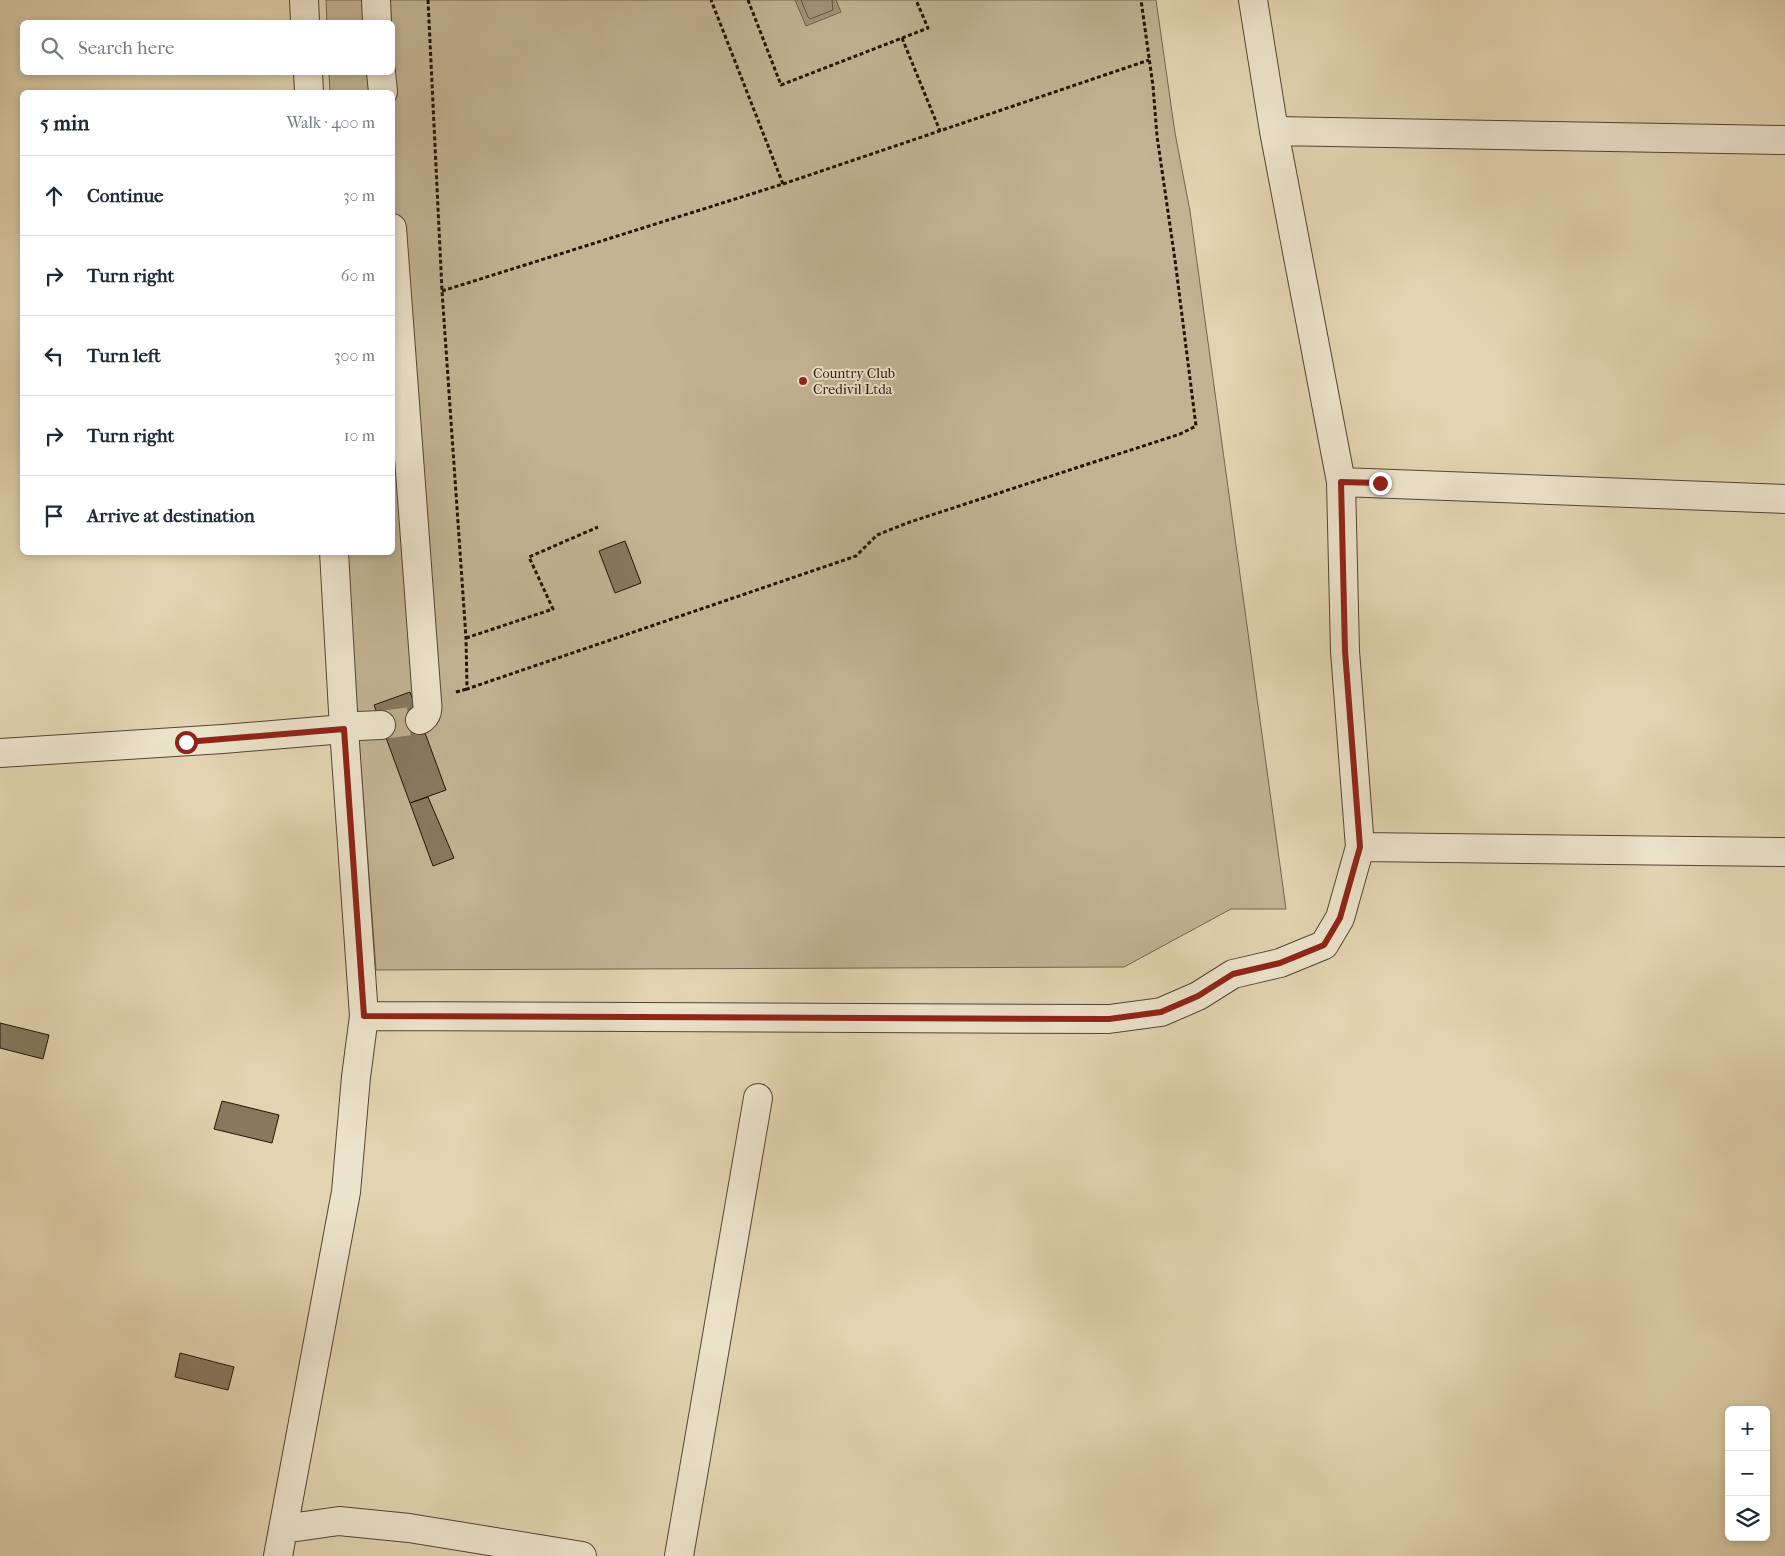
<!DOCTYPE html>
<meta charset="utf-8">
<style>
body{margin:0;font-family:"IM FELL French Canon",serif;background:#f6f6f7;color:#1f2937}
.controls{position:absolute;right:15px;bottom:15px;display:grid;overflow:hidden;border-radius:8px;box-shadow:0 2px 8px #0003}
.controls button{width:45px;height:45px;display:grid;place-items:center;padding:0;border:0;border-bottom:1px solid #e0e1e3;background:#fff;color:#1f2937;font:25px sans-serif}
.stop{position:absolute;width:15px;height:15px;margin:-11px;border:4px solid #8f2418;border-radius:50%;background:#fff}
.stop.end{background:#8f2418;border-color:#fff;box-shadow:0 1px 5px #0008}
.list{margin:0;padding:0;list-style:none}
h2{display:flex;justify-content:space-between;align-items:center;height:65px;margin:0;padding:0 20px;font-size:21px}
h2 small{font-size:16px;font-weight:400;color:#747a83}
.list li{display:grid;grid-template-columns:32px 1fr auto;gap:15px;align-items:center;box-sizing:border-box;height:80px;padding:0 20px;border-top:1px solid #e0e1e3}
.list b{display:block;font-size:19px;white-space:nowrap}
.list em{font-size:16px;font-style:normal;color:#747a83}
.icon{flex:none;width:28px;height:28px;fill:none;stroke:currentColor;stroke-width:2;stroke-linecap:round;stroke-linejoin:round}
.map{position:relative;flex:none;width:1785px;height:1556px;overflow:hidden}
.search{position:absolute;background:#fff;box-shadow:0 2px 8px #0003;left:20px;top:20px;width:375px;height:55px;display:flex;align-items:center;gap:12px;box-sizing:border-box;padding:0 18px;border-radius:8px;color:#747a83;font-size:19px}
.panel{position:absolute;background:#fff;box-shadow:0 2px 8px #0003;left:20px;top:90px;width:375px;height:465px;border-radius:8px}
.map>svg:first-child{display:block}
</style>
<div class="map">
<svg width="1785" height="1556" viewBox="0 0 1785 1556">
<rect width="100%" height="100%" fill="#e2d4b0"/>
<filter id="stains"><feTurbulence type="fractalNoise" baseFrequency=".004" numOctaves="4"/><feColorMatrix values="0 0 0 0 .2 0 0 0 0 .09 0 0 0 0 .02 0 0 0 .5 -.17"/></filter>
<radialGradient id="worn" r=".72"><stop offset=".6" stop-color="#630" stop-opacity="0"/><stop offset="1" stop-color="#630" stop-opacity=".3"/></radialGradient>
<path fill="#c2b393" stroke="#74644c" d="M326,0H1156L1175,133L1190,211L1286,909H1231L1124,967L376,970L353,659L348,553L392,552V92H330L329,73L392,72V22H327Z"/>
<path fill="#a29376" stroke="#706049" d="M795,0H836L841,12L806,26Z"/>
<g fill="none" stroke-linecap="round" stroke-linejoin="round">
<path stroke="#64543e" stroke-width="1" d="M801,0L808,17L810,19L833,10L832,0"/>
</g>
<path fill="#87785e" stroke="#251405" d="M625,541L641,583L615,593L599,551Z
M410,692L446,790L410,803L374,705Z
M428,797L454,858L433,866L410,803Z
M0,1023L49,1035L43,1059L0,1048Z
M222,1101L279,1115L272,1143L214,1129Z
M180,1353L234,1367L228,1390L175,1377Z"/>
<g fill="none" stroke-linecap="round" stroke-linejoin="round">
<path stroke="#bcae8e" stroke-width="28" stroke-dasharray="28 14" stroke-linecap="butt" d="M381,725L420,720"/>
<defs>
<path id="minor" d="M304,0L305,22
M376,0L377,22
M308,72L309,92
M381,72L383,92
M1274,131L1785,140
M392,228L427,701C428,709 428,715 420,720
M1341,482L1785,499
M0,753L223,739L344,729L358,726L381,725
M1360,847L1785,852
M364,1016L1109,1019L1161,1012L1198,996L1233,974L1280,963L1324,945L1340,918L1360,847L1345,651L1341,482L1274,131L1253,0
M283,1529L339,1521L409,1528L582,1556
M278,1556L346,1192L356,1077L364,1016L344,729L334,552
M679,1556L758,1098"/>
</defs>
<use href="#minor" stroke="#544430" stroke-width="30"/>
<path stroke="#251405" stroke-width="3" stroke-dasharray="4 2.5" stroke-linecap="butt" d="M428,0L442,291L466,638L467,689L856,556L877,535L910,522L1180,434L1196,426L1175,260L1157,136L1153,86L1141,0
M748,0L781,85L928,28L916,0
M902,38L940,131
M783,184L1149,60
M442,291L783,184L711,0
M466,638L553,609L529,557L598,527
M456,692L467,689"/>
<use href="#minor" stroke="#ece3cc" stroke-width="28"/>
</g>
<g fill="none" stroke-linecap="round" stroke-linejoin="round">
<path stroke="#8f2418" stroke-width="6" d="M186,742L344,729L364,1016L1109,1019L1161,1012L1198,996L1233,974L1280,963L1324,945L1340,918L1360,847L1345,651L1341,482L1380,483"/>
</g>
<circle fill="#8f2418" stroke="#ece3cc" stroke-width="2" cx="803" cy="381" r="5"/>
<g text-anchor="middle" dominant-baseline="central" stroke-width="4" stroke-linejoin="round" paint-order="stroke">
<g font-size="14" fill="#251405" stroke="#ece3cc" text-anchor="start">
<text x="813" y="373">Country Club<tspan x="813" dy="16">Credivil Ltda</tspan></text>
</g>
</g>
<rect width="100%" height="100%" filter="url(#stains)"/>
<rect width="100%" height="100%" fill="url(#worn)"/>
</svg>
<div class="controls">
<button>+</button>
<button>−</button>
<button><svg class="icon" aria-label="layers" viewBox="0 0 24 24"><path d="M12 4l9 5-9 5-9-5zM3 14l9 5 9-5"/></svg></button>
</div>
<div class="stop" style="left:186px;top:742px"></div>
<div class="stop end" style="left:1380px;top:483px"></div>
<div class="search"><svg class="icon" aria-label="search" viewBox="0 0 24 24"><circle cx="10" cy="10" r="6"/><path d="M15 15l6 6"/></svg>Search here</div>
<section class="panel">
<h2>5 min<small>Walk · 400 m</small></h2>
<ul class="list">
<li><svg class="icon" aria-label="ahead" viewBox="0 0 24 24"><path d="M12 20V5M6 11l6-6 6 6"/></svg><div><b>Continue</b></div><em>30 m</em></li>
<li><svg class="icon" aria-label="right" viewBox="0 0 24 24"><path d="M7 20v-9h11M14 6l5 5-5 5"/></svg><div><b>Turn right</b></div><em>60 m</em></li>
<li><svg class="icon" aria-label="left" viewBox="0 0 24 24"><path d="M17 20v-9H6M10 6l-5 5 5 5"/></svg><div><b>Turn left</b></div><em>300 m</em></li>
<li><svg class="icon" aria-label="right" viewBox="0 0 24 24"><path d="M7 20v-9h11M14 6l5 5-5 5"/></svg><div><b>Turn right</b></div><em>10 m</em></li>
<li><svg class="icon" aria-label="arrive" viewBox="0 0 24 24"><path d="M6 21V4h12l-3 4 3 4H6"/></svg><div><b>Arrive at destination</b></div></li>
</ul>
</section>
</div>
